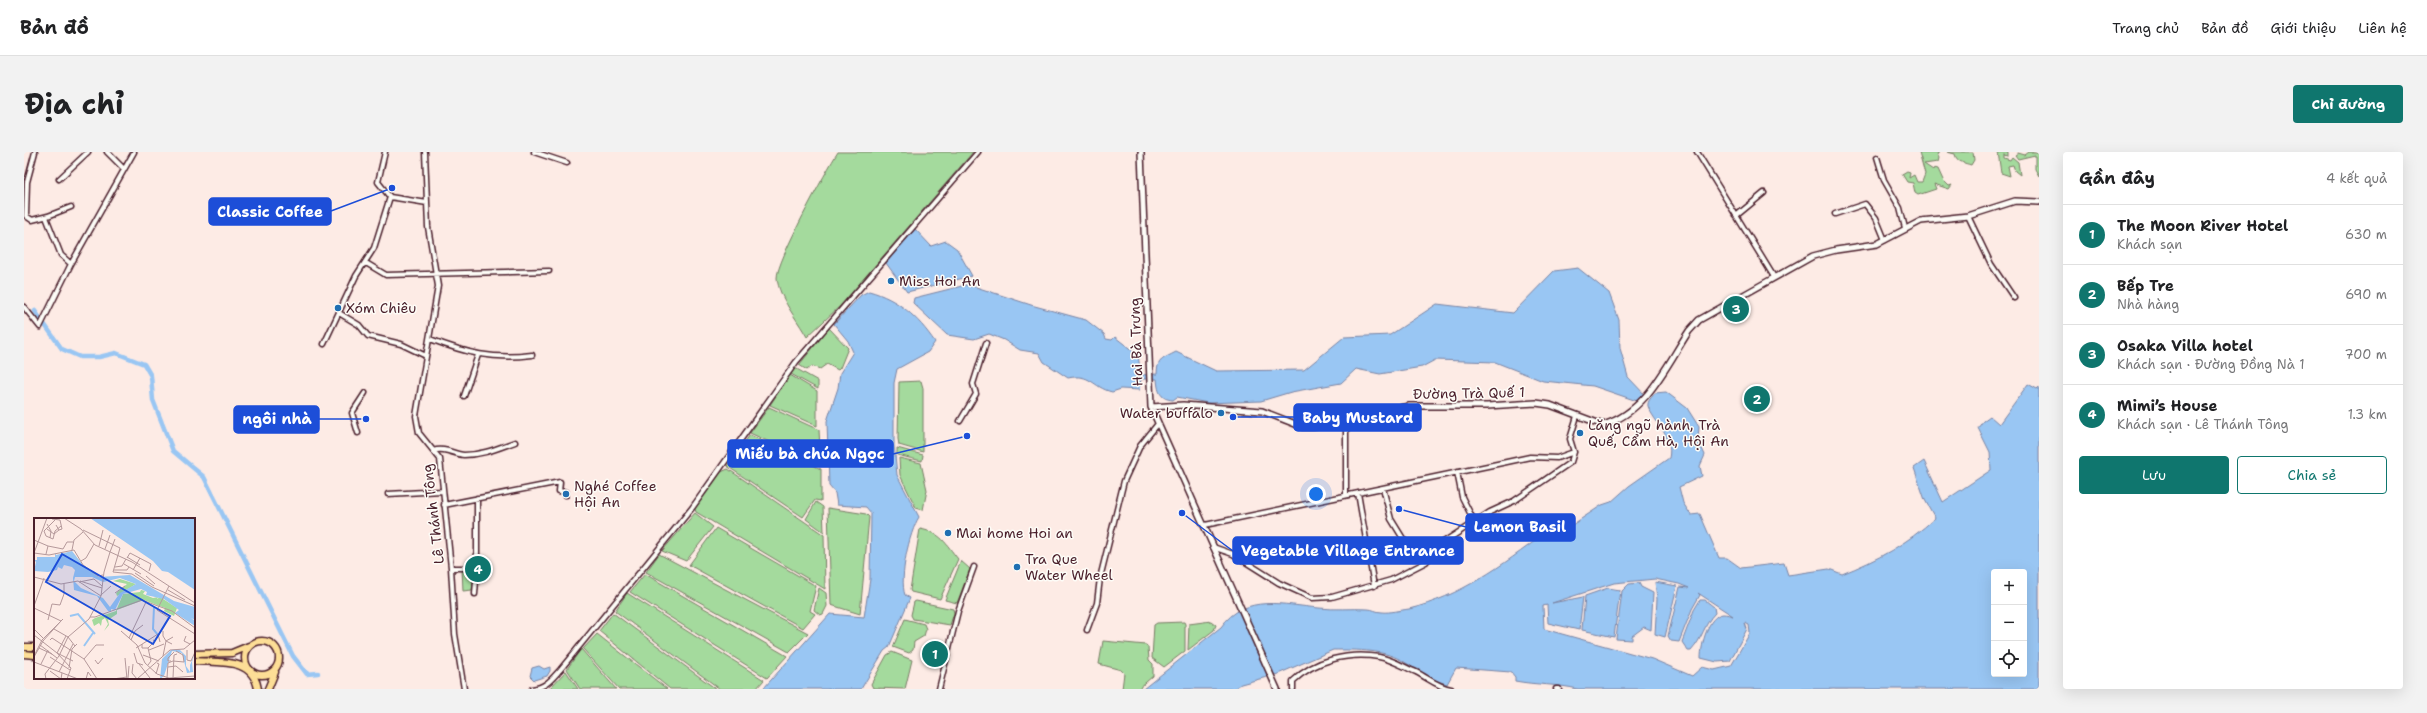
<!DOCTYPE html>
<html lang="vi">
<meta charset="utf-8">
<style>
body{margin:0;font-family:"Shantell Sans",sans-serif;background:#f2f2f2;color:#202124}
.controls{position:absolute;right:12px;bottom:12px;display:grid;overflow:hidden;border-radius:4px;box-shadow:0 4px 16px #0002}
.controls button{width:36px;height:36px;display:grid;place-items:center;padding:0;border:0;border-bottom:1px solid #e0e0e0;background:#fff;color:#202124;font:20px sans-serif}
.you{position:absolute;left:1292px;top:342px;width:14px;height:14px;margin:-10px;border:3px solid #fff;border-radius:50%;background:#1a73e8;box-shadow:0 0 0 6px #1a73e833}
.badge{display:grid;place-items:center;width:26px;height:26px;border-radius:50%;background:#0f766e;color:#fff;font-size:13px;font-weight:700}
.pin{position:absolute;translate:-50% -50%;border:2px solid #fff;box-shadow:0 1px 4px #0006}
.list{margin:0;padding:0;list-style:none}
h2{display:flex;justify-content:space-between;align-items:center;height:52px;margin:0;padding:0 16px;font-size:17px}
h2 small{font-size:13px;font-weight:400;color:#757577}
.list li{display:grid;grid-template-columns:26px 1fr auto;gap:12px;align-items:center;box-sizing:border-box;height:60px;padding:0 16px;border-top:1px solid #e0e0e0}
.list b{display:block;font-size:15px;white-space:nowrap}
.list p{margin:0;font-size:13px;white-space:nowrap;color:#757577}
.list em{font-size:13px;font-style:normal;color:#757577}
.actions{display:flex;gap:8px;padding:12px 16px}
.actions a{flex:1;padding:9px 0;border:1px solid #0f766e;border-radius:4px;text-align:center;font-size:14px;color:#0f766e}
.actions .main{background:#0f766e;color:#fff}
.icon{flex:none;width:22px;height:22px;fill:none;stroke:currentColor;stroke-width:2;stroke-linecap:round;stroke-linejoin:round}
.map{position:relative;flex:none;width:2015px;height:537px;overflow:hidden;border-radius:4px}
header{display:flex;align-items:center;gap:24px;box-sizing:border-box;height:56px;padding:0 20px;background:#fff;border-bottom:1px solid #e0e0e0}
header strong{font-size:19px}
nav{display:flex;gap:22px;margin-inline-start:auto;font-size:14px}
.intro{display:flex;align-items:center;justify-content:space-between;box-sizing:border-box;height:96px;padding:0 24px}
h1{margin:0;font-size:28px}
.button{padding:10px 18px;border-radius:4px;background:#0f766e;color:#fff;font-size:14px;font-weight:700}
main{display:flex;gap:24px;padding:0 24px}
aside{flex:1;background:#fff;border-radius:4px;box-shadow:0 4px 16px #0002}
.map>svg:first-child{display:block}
</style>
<header>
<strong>Bản đồ</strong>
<nav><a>Trang chủ</a><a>Bản đồ</a><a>Giới thiệu</a><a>Liên hệ</a></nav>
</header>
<div class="intro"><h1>Địa chỉ</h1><a class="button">Chỉ đường</a></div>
<main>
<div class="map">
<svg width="2015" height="537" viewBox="0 0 2015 537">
<rect width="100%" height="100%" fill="#fdebe5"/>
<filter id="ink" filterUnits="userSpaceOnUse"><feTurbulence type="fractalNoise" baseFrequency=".025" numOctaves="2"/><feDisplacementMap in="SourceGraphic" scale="8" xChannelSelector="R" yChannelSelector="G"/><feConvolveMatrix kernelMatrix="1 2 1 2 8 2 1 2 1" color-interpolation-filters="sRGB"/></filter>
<g filter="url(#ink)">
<path fill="#a4da9d" stroke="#777c64" d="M814,0H949L816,154L783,185C773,167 755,146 753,126C752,110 803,17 814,0Z
M1895,0H1916L1913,2L1915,6L1914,10L1900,12L1909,18L1910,16L1914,17L1919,28L1925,34L1928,33L1925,37L1910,32L1912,37L1894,43L1891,41L1889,31L1883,30L1878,22L1883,19L1886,20L1885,26L1890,23L1893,30H1898L1901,22Z
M1923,0H1949L1950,8L1947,13C1941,11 1932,10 1931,2Z
M1974,0H1984V4L1980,3V6L1986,8L1988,5L1994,10L1996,23L1991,19L1989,13L1984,14L1986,24L1977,21Z
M2005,0H2015V24L2011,17V3L1994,7L1991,3L1994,1L2001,3Z
M805,176L824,196L816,216L814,218L803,212L796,217L788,214L783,218L775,213Z
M771,216L794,229V237L767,222Z
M766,223L793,239V274L746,253Z
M897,229L899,236V300L875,293L874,287L875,230Z
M745,255L795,278L797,314L726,281Z
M726,283L797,317V349L791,348L779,365L703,314Z
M873,296L899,303L898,309L873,303Z
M875,306L897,311L903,338L899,358L892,356L876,323Z
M704,317L800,383L801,437L672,360L671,357L697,320Z
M792,350L799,355L800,380L782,367Z
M804,356L842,362L845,365L836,462L807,453Z
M671,361L689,375L662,409L638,399Z
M692,376L792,434L786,459L791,462L779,476L665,413Z
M896,377C918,381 921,391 934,407L916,447L887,440L886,438Z
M635,402L784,481L765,500L622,420Z
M937,409L946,417L933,451L921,448Z
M438,416L450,423L448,438L439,439Z
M621,422L763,504L743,526L606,440Z
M795,436L802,441L803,454L799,462L796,463L790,458Z
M603,441L740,528L732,537H696L591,459Z
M892,449L929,457L930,461L926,473L889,467L887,463L890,450Z
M589,461L692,537H646L575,479Z
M881,467L900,472L902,477L900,484L890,490L889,498L885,501L869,495Z
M1187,469L1192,473L1190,478L1164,498L1165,472Z
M1133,471L1160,470L1161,472V499L1140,515L1128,506L1130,473Z
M573,482L643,537H595L559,497Z
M1079,489L1122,493L1124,495L1125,508L1129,512V524L1114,537H1098L1100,521L1097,518L1075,512Z
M557,497L592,537H556L543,517Z
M868,500L888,508L881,537L849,536L847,532L863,503Z
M542,519L554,537H525Z"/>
<path fill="#99c6f3" stroke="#7983a3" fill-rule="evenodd" d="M891,77L907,94L922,89L933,97L948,124L883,140L862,111Z
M1554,116L1585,141L1595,168L1596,196L1604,225L1622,244L1613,249L1569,234L1519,229L1471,210L1411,208L1398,215L1356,222L1332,217L1317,231L1267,240L1237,249L1184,251L1153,245L1149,248C1135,247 1134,238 1133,227H1117L1115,238L1097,237L1088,240C1068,235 1067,221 1044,226L1020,210L1015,201L996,198L980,188L965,182L950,187L923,183L889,151L890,146L942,133L952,135L1007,153L1062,168L1080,182L1082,187L1088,188L1091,185L1114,203L1117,223L1133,222C1133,207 1139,207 1152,200L1192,219L1280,218L1320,185L1366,183L1413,152L1489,161L1530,119Z
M845,139C874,147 894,165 911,190L904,200L873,217L870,231V293L873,323L895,365C885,381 875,426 881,443L886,446L865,495L860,499L837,537H739L806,462L840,465L846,427L847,361L842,355L813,353L811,341L805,334L803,269L814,236L816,221L829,200L824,189L810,172L837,143Z
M2004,232L2013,237L2015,235V534L2012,537H1554C1533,532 1512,533 1491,529V525L1487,520L1432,516L1423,532C1414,529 1403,526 1395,521C1390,518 1387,513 1382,511C1361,497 1334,498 1309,498L1254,522L1217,532L1209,537H1119L1197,475C1221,441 1260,453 1295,456C1311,458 1328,456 1344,457C1349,457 1352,460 1358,460C1366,461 1377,458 1385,457C1435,445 1479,413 1520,382L1525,385L1545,375L1578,353L1587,350L1605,334L1645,306C1650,284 1630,271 1624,254C1623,249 1628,245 1631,241L1642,240L1663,256L1675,275L1674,288L1681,303L1676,314L1678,324L1655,335L1659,351L1667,363L1676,362L1695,406H1703L1717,416L1760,411L1764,423L1805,417L1818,422C1853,408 1883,392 1911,366L1901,348L1890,316L1900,309L1919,350L1967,318L1966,300L1954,276L1959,269L1966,264L1975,272ZM1970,420H2000V522H1970ZM1631,427L1655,432L1665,436L1656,435L1644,484L1647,489L1655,490L1668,457L1676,443L1674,441L1709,464C1706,463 1702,462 1699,462C1684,463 1677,493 1677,506L1693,510L1706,509L1723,477L1721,471L1725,473L1726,481L1707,514L1690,518L1678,515L1668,524L1628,507L1520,477L1519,454L1523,453L1524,471L1555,478L1559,445L1528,451L1590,431Z
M1631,430L1653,434L1641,485L1631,482L1633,447Z
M1615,431L1617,435L1629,441L1627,478L1620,475L1608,484V488L1592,487L1598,439L1605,432Z
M1584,436L1596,438L1590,485L1558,478L1561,444Z
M1676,448H1681L1690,455L1691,461C1680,472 1679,486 1667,499H1664L1658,490L1670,458Z
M515,514L520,517L526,515V519L523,524L510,528L506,524L508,516Z"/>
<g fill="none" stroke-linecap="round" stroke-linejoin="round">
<path stroke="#99c6f3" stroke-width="4.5" d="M11,159L38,197L56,205H75L92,201L120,212L127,224L129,248L149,299L180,325L269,504L283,522L294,521"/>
<defs>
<path id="minor" d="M11,0L3,30L2,64L8,68L24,64L47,55
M83,0L100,17
M401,0L404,75L414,134L392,264L395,281L416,307L427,416L431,482L440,537
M510,0L543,11
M1673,0L1750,125
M1853,5L1860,28L1876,56L1881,76
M35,27L64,0
M366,45L403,51
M1811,62L1841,52L1852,66L1861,88
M1712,64L1740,41
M1944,64L1967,112L1990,146
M22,65L37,103L47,112
M342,111L362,123L525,119
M0,155L16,175L47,112L110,0
M315,161L335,173L344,184L377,192L402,204
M406,187C442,201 469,208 508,203
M300,192L332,124L350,96L366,45L354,30L361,0
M440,244L454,203
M936,269L952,242L949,232L962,191
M334,281L328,261L341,241
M409,299C421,295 429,302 440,303C459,303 474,296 491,290
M1433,320L1438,345L1450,369
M1359,336L1367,367L1383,393
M1334,341L1350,434
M364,342L418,339
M1322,343V267
M420,353L536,330L535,339L542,340V343
M1181,373L1478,311L1506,305L1533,306L1550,300
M1189,395L1209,402L1255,431L1288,446L1308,445L1367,428L1402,410L1418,391L1466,360L1490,349L1547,310L1550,300L1546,287L1553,264
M427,416H453
M451,442L453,416V346
M1063,478L1073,451L1076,426L1100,329L1116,294L1133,273
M508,537C522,535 527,528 536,518L668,356L772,210L954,0
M915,537L934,459L950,415
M1269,537V529C1291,508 1324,500 1355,505C1367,507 1380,515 1392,520C1404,526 1414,535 1427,537
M1532,537H1535"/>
<path id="tertiary" d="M1117,0L1127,255L1253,537
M1127,255L1159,253L1238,259L1279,275H1289L1385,254H1463L1512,251L1526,253L1579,273C1622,261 1642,214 1665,179L1675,168L1789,104L1812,98L1853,92L1897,69L1944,64L1991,49L2015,50"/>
<path id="primary" d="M221 506a17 17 0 1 1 34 0a17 17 0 1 1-34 0Z
M0,495H11
M0,502L11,503
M170,502L208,501L225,494
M170,509C195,511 229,505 234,537
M244,537L251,520"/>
</defs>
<use href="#minor" stroke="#4a1f2b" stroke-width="7"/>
<use href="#tertiary" stroke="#4a1f2b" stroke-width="8"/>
<use href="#primary" stroke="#4a1f2b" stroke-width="9"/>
<use href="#minor" stroke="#fdfcf7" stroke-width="4"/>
<use href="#tertiary" stroke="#fdfcf7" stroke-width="5"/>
<use href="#primary" stroke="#fdde96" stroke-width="6"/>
</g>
</g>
<g fill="#1f6fb2" stroke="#fdfcf7" stroke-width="1.5">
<circle cx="867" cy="129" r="4"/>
<circle cx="314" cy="156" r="4"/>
<circle cx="1197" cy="261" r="4"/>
<circle cx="1556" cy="281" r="4"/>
<circle cx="542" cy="342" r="4"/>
<circle cx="924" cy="381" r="4"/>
<circle cx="993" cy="415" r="4"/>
</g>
<g text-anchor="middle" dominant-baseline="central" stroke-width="3" stroke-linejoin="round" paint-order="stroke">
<g font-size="14" fill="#4a1f2b" stroke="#fdfcf7" text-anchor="start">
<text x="875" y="129">Miss Hoi An</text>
<text x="322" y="156">Xóm Chiêu</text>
<text x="1189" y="261" text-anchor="end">Water buffalo</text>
<text x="1564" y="273">Lăng ngũ hành, Trà<tspan x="1564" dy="16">Quế, Cẩm Hà, Hội An</tspan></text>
<text x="550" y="334">Nghé Coffee<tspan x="550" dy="16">Hội An</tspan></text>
<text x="932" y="381">Mai home Hoi an</text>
<text x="1001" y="407">Tra Que<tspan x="1001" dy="16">Water Wheel</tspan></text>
</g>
<g font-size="14" fill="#4a1f2b" stroke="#fdfcf7">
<text transform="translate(1112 190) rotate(-92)">Hai Bà Trưng</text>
<text transform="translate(1445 241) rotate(-1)">Đường Trà Quế 1</text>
<text transform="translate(409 362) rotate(-97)">Lê Thánh Tông</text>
</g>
</g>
<g transform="translate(10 366)">
<rect width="161" height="161" fill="#fdebe5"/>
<path d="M86,61L102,66L83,78L82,75L93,66L79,63ZM107,72L111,73L109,76L119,80L124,79L123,81L126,79L143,90L140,98L130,93L131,90L110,82L83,92V96L74,102L75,107L70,113L74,106L71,100L68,102L67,108L65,105L60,108L58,102L61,100L82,93L89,76L106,74Z" fill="#a4da9d"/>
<path d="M56,0H161V72L134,54L128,53L119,43ZM38,33L49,47L65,59L96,57L140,83L161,89V102L157,100L161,103V108L141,95L145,92L130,81L112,77L113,74L107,71L89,76L81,92L77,91V94L74,93L63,78L40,72L39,60L41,52L38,49L30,47L28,51L24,49L23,52L14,54L0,53L2,44L0,42H3V39H21V35L22,37ZM41,59H58L69,64L86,60L102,66L86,75L76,89L69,80L47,70L40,63ZM145,131L152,138V148L156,154V147L161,135L158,144L159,154L153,155L148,135L138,133L130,158L126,161L128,141L137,132Z" fill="#99c6f3" fill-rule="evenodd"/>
<path fill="none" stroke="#99c6f3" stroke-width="2" d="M120,89L119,111L124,117M36,98L44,96L61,116M50,128L59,115"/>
<path fill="none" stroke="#b5999b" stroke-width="1" d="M30,0L47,11L61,27L98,44L161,85M18,1L26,2L28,11L25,12L22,7M21,2L10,13L12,18L19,21L21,13L27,8M13,6L17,13L16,20M13,11L20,16L25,12M49,12L86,30L84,37M0,22L14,28M65,28L69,12M71,31L76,17M38,32L40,22L49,14M76,34L81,21M0,35L15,37L40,32L49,47L64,58L69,57M0,35L13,0M12,36L14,28L29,31L33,24H39M84,37L79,54L98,56L118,69L161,88M93,39L106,47M93,40L96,35L117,46L115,53M47,43L52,40L60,26M90,46L107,56M81,49L88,48L92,41M80,52H93L95,49M99,52L106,40M101,55L120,68M112,58L121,66M0,59L27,66L44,63L67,78M46,63L68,70M45,64L60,61L68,68M135,68L123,92L161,116M134,72L151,82M81,75L91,68M67,77L77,68M0,88L10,60M124,88L138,93L161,110M0,90L27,103L29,101M56,99H61L108,82L124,88M14,102L18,86L26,87L30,76V66M0,111L10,121M20,111L34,119L41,128M87,113L103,127L111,145L123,156L135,160L161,158M0,117L23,135L39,143M32,118L23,135L37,150L33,161M152,118L150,123L156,126M95,120L112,84M16,122L18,120L50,141L63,161M97,122L101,113L109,107M108,126V130H114L121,123L119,122M138,126L132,123L139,119M6,127L23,140M5,130L18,136M102,130L124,116L126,124M115,132L130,126M153,132V142L157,143L161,134M100,135L103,145L109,147M109,137L125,143M0,138L8,122L27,103L9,123L0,139M129,138L132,123L129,118V113M16,139L36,152M91,140L93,161M50,141L62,127H70M61,142L64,146L69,140M137,143H134V140L140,134M139,143L150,144L149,137L142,133M0,144L44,161M7,146L14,132M99,146L98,155L103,161M105,146L116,160M114,147L117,143L114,130M134,149L142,148L149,154M35,150L38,131L43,126M16,153L27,161L28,155M25,154L39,126M122,156L125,146L123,145M94,160L95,148M133,160L134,145L139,143M139,160L140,137L143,136M12,161L11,156L25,138L34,119L55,101L67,78L70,54L76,34M52,161L54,154L57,158M79,161L93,159M103,161L136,132L150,131L161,122"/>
<path fill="#1d4ed8" fill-opacity="0.15" stroke="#1d4ed8" stroke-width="2" d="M28,36L136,98L119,126L12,64Z"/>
<rect width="161" height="161" fill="none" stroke="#4a1f2b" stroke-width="2"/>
</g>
<path fill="none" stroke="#1d4ed8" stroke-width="1.5" d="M368 36L307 59M1209 265L1270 265M342 267L295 267M943 284L869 302M1375 357L1442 375M1158 361L1209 399"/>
<g fill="#1d4ed8" stroke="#fdfcf7" stroke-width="1.5">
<circle cx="368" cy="36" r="4"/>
<circle cx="1209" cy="265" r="4"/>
<circle cx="342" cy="267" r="4"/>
<circle cx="943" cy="284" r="4"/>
<circle cx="1375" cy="357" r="4"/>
<circle cx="1158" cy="361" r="4"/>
</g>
<g fill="#1d4ed8" stroke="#1d4ed8" stroke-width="1.5">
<rect x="185" y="46" width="122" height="27" rx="4"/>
<rect x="1270" y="252" width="127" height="27" rx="4"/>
<rect x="210" y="254" width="85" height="27" rx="4"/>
<rect x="704" y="288" width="165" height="27" rx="4"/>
<rect x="1442" y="362" width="109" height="27" rx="4"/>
<rect x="1209" y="385" width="230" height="27" rx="4"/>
</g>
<g font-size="15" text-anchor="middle" font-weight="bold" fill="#fff">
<text x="246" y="65">Classic Coffee</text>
<text x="1334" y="271">Baby Mustard</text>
<text x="253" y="272">ngôi nhà</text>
<text x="786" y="307">Miếu bà chúa Ngọc</text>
<text x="1496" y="380">Lemon Basil</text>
<text x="1324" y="404">Vegetable Village Entrance</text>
</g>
</svg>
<div class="controls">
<button>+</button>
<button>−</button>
<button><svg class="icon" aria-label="locate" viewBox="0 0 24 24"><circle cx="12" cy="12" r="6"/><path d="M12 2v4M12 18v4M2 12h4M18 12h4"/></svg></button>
</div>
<div class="you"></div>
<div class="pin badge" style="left:911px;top:502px">1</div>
<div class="pin badge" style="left:1733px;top:247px">2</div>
<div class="pin badge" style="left:1712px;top:157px">3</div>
<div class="pin badge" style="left:454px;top:417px">4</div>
</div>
<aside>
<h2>Gần đây<small>4 kết quả</small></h2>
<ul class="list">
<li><span class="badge">1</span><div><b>The Moon River Hotel</b><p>Khách sạn</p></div><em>630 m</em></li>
<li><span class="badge">2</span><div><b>Bếp Tre</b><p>Nhà hàng</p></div><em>690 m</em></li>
<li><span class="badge">3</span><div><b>Osaka Villa hotel</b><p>Khách sạn · Đường Đồng Nà 1</p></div><em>700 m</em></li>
<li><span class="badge">4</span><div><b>Mimi’s House</b><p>Khách sạn · Lê Thánh Tông</p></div><em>1.3 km</em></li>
</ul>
<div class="actions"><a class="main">Lưu</a><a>Chia sẻ</a></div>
</aside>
</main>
